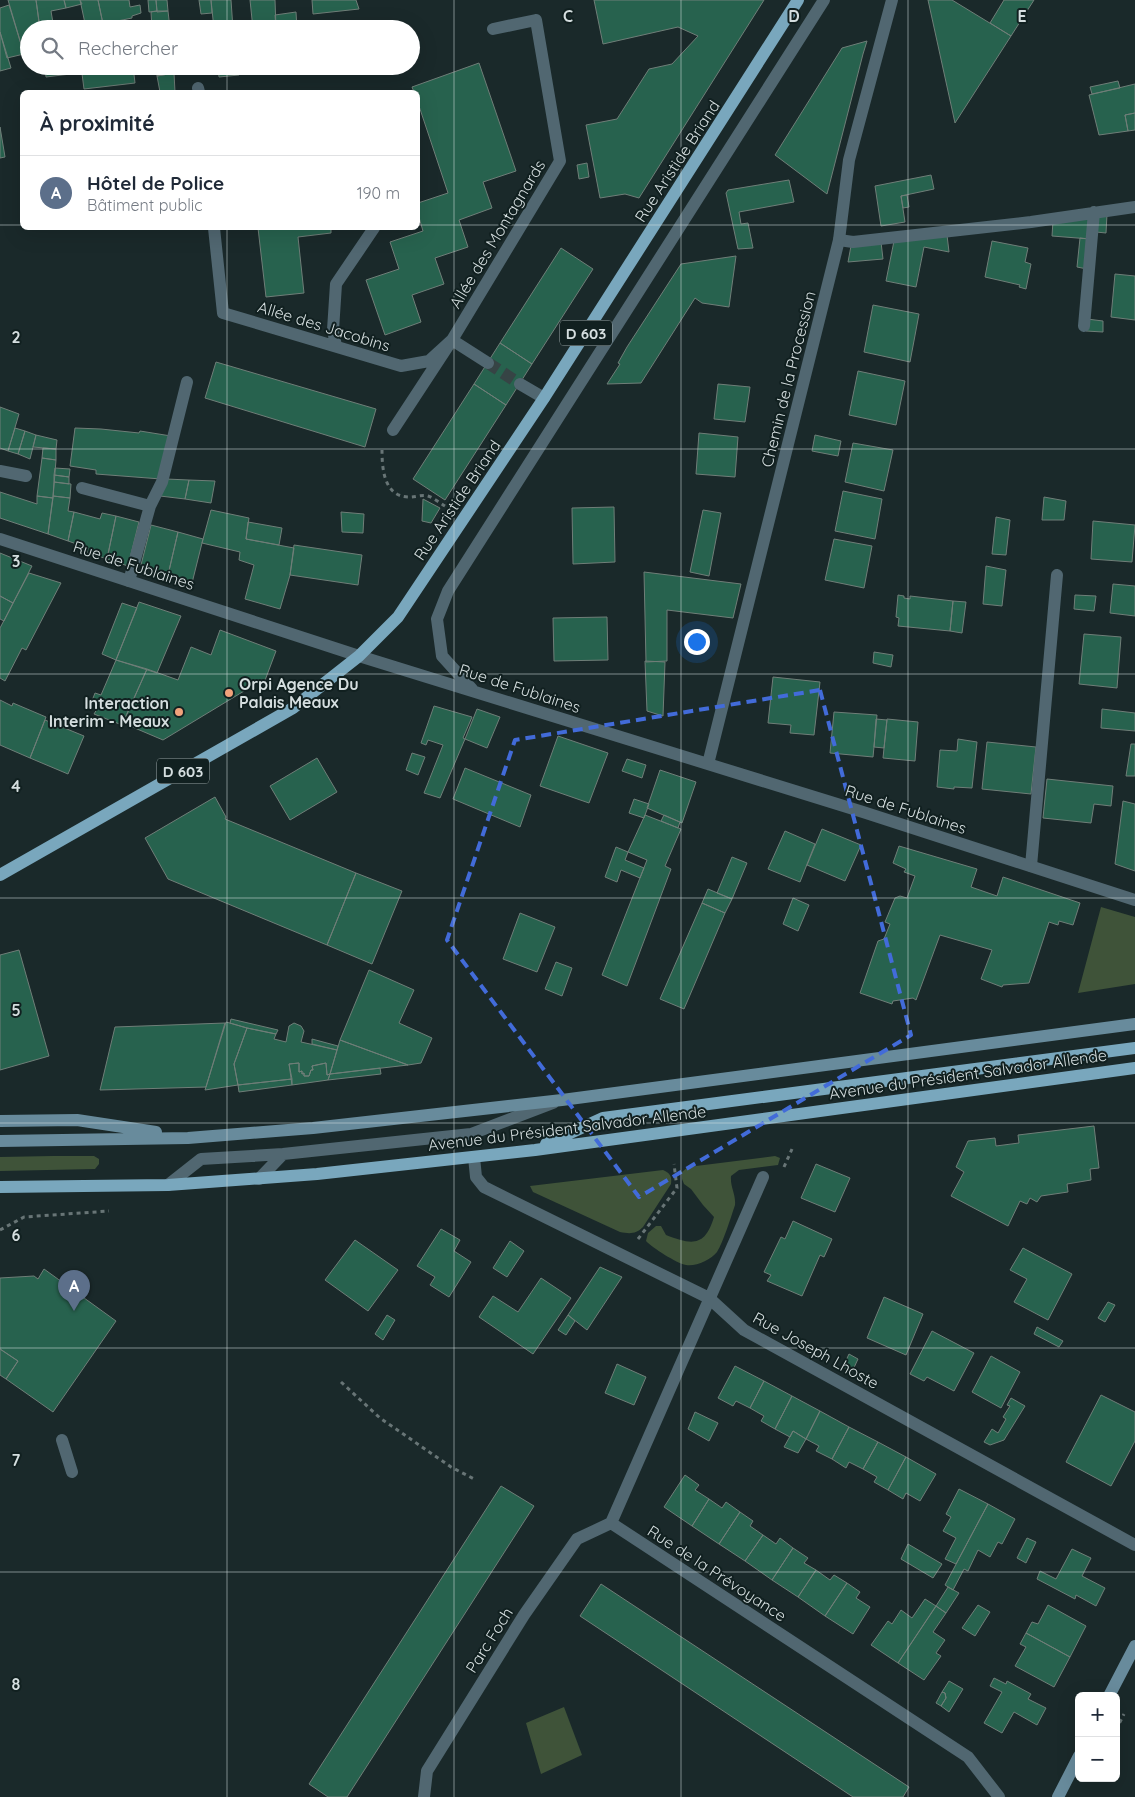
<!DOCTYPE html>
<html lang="fr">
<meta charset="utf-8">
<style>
body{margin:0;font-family:Quicksand,sans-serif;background:#f6f6f7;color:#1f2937}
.controls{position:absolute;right:15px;bottom:15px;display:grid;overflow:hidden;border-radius:8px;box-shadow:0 5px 20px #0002}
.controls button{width:45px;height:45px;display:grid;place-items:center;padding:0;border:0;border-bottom:1px solid #e0e1e3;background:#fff;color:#1f2937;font:25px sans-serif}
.you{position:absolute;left:696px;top:641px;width:18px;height:18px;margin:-12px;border:4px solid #fff;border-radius:50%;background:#1a73e8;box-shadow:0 0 0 8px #1a73e833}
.badge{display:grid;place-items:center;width:32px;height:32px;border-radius:50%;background:#1a73e8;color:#fff;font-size:16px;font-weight:700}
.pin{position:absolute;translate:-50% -41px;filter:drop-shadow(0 1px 2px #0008)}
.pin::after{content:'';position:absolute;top:26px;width:18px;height:15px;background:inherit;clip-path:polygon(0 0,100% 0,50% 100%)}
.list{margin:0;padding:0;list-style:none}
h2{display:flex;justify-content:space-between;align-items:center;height:65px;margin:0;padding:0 20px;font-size:21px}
h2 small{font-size:16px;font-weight:400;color:#747a83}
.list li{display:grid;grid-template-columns:32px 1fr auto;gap:15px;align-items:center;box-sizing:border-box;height:75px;padding:0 20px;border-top:1px solid #e0e1e3}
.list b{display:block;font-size:19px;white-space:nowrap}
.list p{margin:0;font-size:16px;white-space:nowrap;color:#747a83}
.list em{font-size:16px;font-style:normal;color:#747a83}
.icon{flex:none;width:28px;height:28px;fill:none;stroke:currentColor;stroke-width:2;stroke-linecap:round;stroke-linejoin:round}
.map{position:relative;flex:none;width:1135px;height:1797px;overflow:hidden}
.search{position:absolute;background:#fff;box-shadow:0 5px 20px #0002;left:20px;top:20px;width:400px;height:55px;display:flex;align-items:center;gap:12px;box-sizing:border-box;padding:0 18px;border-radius:28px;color:#747a83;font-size:19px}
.panel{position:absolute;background:#fff;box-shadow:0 5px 20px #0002;left:20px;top:90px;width:400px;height:140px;border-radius:8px}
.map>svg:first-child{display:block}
</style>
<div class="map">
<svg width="1135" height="1797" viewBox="0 0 1135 1797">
<rect width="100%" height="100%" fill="#1a292a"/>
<path fill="#3f5339" d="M1101,907L1135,917V984L1078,993Z
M53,1156H94L99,1159V1164L95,1169L0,1171V1157Z
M775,1156L780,1158L778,1165L739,1170L731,1176C730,1187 736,1194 735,1205C731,1217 723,1243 717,1252C711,1260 695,1267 686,1265C676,1263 653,1248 646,1241L648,1233L656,1226H661L666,1235C692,1245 705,1247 714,1217L703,1205L691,1189L684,1184L682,1179V1172L688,1167Z
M663,1170C670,1173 672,1176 671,1184L643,1227C636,1234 630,1234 620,1232L533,1192L530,1186Z
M564,1707L582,1755L541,1774L526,1723Z"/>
<path fill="#27624e" stroke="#6f7e78" d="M8,0H36L40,29H29V53L24,54Z
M36,0H64L66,8L51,11L54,29H40Z
M64,0H80L82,4L66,8Z
M80,0H98L103,24L86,28Z
M98,0H129L130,7L140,5L141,13L132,16V18L103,24Z
M148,0H156L157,11L149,12Z
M156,0H167L168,11L157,12Z
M199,0H211L212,13L201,14Z
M211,0H231L233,29H214Z
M250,0H275L276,29H253Z
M312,0H356L359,9L313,14Z
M594,0H764L639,198L625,194L600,198L586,125L617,119L649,69L672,64L698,36L678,27L603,44Z
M928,0H952L1011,36L955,123Z
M1004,0H1034L1011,36L990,23Z
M9,5L24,54L7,58L0,32V8Z
M157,11H168L170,29H152L151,12Z
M296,12L297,29H276L275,15Z
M0,32L11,68L0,71Z
M867,41L863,54L827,194L775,155L842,48Z
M479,63L516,171L483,182L492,208L459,220L468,247L435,258L444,284L412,295L421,322L385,335L366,280L399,269L390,242L423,231L418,214V203L448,193L418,103V92H414L412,87Z
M45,66H61L62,75L46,77Z
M61,66H70L71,74L62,75Z
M81,66H133L135,83L84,89Z
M156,66H173L174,73L157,76Z
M218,66H238L239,75L219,77Z
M279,66H301V68L279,70Z
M174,73L175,92H160L157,76Z
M1118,81L1120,88L1092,94L1090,87Z
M1135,84V113L1125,115L1128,131L1099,135L1089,95Z
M1135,113V130L1128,131L1125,115Z
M0,127L5,157L0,158Z
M587,163L589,177L579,179L577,165Z
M931,175L934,189L901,196L905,222L881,226L875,186Z
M789,180L794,202L739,212L741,224L748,223L753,248L738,249L726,193L728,190Z
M907,195L909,207L903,208L901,196Z
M1107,214L1106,233L1096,232L1097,215Z
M1092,216L1090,239L1052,236L1053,221Z
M258,228H331V233L298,237L304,293L266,297Z
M947,235L949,252L924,247L916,287L886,281L894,241Z
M1080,238L1090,239L1087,269L1077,267Z
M992,241L1028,248L1025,262L1031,264L1026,289L1019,287L1020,285L985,277Z
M881,242L883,259L848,262L851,246Z
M561,248L593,269L532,364L500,343Z
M736,256L729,307L702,303L695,298L641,383L607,384L620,364L618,363L627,347L681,264Z
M1115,274L1135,276V320L1111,317Z
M873,305L919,314L910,362L864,352Z
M1087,319L1103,321V332L1086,331Z
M500,343L532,364L506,405L474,384Z
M216,362L376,409L365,447L205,398Z
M858,371L905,381L896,425L849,415Z
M474,384L506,405L445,500L413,479Z
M718,384L750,387L745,422L714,419Z
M0,407L19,414L8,451L0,448Z
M15,428L25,431L18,454L8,451Z
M75,428L101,429L139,433L140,431L171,436L161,479L96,474V470L70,466Z
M25,431L36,435L30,459L18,454Z
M699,433L738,437L735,477L696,474Z
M36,435L57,440L56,449L33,447Z
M815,435L841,441L838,456L812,451Z
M853,443L893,450L884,491L845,482Z
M43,448L56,449V460L42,458Z
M42,458L56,460L53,498L37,496Z
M55,468L70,469L69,477L54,475Z
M54,475L69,477V484L54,482Z
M166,479L189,480L185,499L160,496Z
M189,480L215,481L211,503L185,499Z
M54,482L71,484L70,498L53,496Z
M843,491L882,499L875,539L835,531Z
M0,492L37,504V496L53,498L48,534L0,518Z
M53,496L70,498L68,511L74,512L68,541L48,534Z
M1044,497L1066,501L1064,520H1042Z
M423,499L440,508L431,523L422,521Z
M614,507L615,562L573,564L572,508Z
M211,510L249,518L246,539L294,548L290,575L280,609L245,599L254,565L239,560L240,552L202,543Z
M703,510L721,513L709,576L690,572Z
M74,512L100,519L102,513L116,516L107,559L87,552L88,548L68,541Z
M341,512L364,514L363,533L342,532Z
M116,516L139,522L128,566L107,559Z
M996,517L1010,520L1006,555L992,554Z
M1093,521L1135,525L1132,562L1091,559Z
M248,522L282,528L279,545L246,539Z
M151,525L178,532L168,575L141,565Z
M178,532L203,539L192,583L168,575Z
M834,539L872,546L864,588L825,580Z
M294,545L362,555L358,585L290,575Z
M0,553L32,566L13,603L0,596Z
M986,566L1006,570L1002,606L983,604Z
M644,572L741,584L733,618L667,610V661L646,662Z
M29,573L61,583L26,650L22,648L5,681L0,678V628Z
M1113,584L1135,586V616L1110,613Z
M898,595L904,596V598L910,599V596L953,601L950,631L898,626L899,618L896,617Z
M1075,595L1096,596L1094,611L1074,609Z
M0,596L13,603L4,621L0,619Z
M953,601L966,602L962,633L950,631Z
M139,602L181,616L157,673L116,660Z
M122,603L137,608L116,660L102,654Z
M607,617L608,660L554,661L553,618Z
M220,630L276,651L264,683L259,682L163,740L123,723L147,669L178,680L191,647L211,655Z
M1084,634L1121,637L1117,688L1079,684Z
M874,652L893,655L891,667L873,663Z
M116,660L147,669L122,725L94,714L97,709L90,706L95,693L101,695Z
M645,661L665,662L663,716L647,711Z
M773,677L820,682L814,735L790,733L791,725L768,723Z
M0,700L12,706L13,703L46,717L30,758L0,745Z
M434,706L472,717L463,738L465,739L440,798L424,793L443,745L428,740L426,745L421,743Z
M477,709L500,717L487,748L465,739Z
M1102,709L1135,713V731L1101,728Z
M834,712L877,715L873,757L830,753Z
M876,719L887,720L884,748L874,747Z
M887,719L918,722L915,761L883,758Z
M45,720L84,736L68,774L30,758Z
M558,736L608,753L589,803L540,786Z
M958,739L977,742L972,788L954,787V789L937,787L940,750L957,751Z
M987,742L1036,747L1031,794L982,789Z
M1131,744H1135V776H1126Z
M412,753L425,757L418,775L406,770Z
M317,758L337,792L290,820L270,786Z
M627,759L646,765L642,778L622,771Z
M465,768L531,795L520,827L453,799Z
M660,770L696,782L682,823L647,808Z
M1047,779L1113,786L1111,806L1094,804L1091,823L1043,818Z
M215,797L226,817L225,819L356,873L327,945L168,879L145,838Z
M634,799L649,804L644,818L629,813Z
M1123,801L1135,804V871L1115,864Z
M645,815L681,829L665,866L671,869L627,986L602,975L647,860L628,852Z
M664,815L680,822L678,828L661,821Z
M822,829L861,845L845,881L807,865Z
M785,831L815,844L800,882L768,869Z
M899,846L977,869L971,887L997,896L1003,877L1080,903L1073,925L1059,921L1058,925L1049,922L1029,983L1003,985L1002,987L981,979L992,950L940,935L916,1000L913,998L893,1001L892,1004L860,993L878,941L884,939L890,924L885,922L895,898L900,896L907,898L915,876L904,872L906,869L893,863Z
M616,847L628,852L625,860L644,868L640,878L621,870L617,882L605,877Z
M732,857L747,863L732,899L717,893Z
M356,873L402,891L372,964L327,945Z
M708,889L732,899L725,913L702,903Z
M793,898L809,905L798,931L783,924Z
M702,903L725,913L684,1009L660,999Z
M520,913L555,927L537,972L503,959Z
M19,950L49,1056L0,1070V955Z
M556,962L572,968L562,996L545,989Z
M369,970L414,990L399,1023L432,1038L421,1063L408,1065L340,1040Z
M231,1019L278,1030L276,1034L247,1028L230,1023Z
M226,1022L247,1028L234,1064L238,1085L205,1090Z
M225,1023L206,1087L100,1090L115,1027Z
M294,1023L301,1026L304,1031L301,1042L337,1050L330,1074L327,1075L326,1063L312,1066L313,1070H311L309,1076H304V1073L302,1074V1071L299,1072V1063L289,1064L292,1079L238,1085L234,1064L247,1028L276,1034L274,1039L286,1042L289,1026Z
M312,1039L338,1046L337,1050L312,1044Z
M340,1040L408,1065L330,1074Z
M299,1063V1072L302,1071V1074L304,1073V1076H309L311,1070H313L312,1066L326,1063L327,1075L330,1074L328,1080L292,1085L289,1064Z
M380,1068L381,1074L328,1080L330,1074Z
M292,1079V1085L239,1092L238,1085Z
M1094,1126L1099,1168L1090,1169L1091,1180L1067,1184L1068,1192L1041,1196L1037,1202L1030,1198L1027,1204L1020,1201L1008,1226L951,1196L964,1172L956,1167L968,1141L995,1138L996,1146L1019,1143L1018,1135Z
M816,1164L850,1178L835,1212L801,1198Z
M793,1221L832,1239L824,1257L820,1255L802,1296L767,1281L771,1275L764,1272L781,1237L785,1239Z
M441,1229L460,1240L454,1251L471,1262L449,1297L430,1285L435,1277L417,1266Z
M355,1240L398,1270L368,1311L325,1280Z
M510,1241L524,1251L507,1277L493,1268Z
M1023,1248L1072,1274L1048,1320L1014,1302L1027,1279L1010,1270Z
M600,1267L622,1277L587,1330L568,1315Z
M44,1269L116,1321L53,1412L6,1379L18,1361L0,1349V1278L34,1276L38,1279Z
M541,1278L571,1298L533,1354L479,1317L493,1296L518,1312Z
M884,1297L923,1314L906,1355L867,1338Z
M1108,1302L1115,1305L1105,1322L1098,1318Z
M387,1315L395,1320L383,1340L375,1334Z
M568,1315L575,1321L566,1335L558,1330Z
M1037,1327L1063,1341L1059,1347L1034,1334Z
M932,1331L974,1353L954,1391L927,1377L924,1381L910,1374Z
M0,1349L18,1361L6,1379L0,1375Z
M849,1354L858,1359L852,1372L843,1367Z
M991,1356L1020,1372L1001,1408L972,1392Z
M617,1364L646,1377L634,1405L605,1393Z
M735,1366L764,1381L750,1408L736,1401L733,1406L718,1398Z
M764,1381L792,1396L775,1429L761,1421L764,1416L750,1408Z
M1101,1395L1135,1412V1441L1111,1486L1066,1462Z
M792,1396L820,1411L806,1439L793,1431L790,1437L775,1429Z
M1011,1398L1025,1406L1004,1440L990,1445L984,1442L992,1429L998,1433L1006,1419L1003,1417L1010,1406L1007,1405Z
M820,1411L849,1427L832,1459L816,1451L819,1446L806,1439Z
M695,1412L718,1423L709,1441L688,1429Z
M849,1427L878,1442L863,1469L849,1462L846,1468L832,1459Z
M793,1431L806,1439L798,1453L784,1447Z
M878,1442L906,1457L888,1490L874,1482L877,1477L863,1469Z
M906,1457L936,1474L920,1501L906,1493L903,1499L888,1490Z
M685,1475L699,1485L695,1490L709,1499L692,1526L664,1507Z
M501,1486L534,1506L347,1797H328L309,1784Z
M959,1489L988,1504L956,1564L945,1559L956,1538L943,1531L951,1517L946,1514Z
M709,1499L722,1508L726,1502L740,1512L719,1544L692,1526Z
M988,1504L1015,1519L1002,1544L998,1542L990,1557L978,1550L968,1571L964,1569L953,1590L945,1585Z
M740,1512L753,1521L750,1526L763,1535L745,1561L719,1544Z
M763,1535L776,1544L780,1538L793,1548L772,1580L745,1561Z
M1027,1538L1036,1542L1026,1563L1017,1558Z
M908,1544L942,1564L933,1578L901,1559Z
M793,1548L808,1558L804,1563L816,1570L798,1597L772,1580Z
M1072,1549L1091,1558L1082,1576L1105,1588L1096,1606L1076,1595L1075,1599L1037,1579L1040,1571L1056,1579Z
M816,1570L830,1580L834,1575L847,1583L825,1616L798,1597Z
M847,1583L860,1592L856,1598L870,1607L853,1634L825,1616Z
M601,1584L909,1787L903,1797H853L580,1616Z
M948,1587L959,1593L946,1613L936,1606Z
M925,1599L936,1606L898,1663L871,1645L888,1621L892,1624L901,1610L912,1618Z
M978,1605L990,1612L975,1636L962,1628Z
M1048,1605L1086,1626L1070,1657L1026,1633L1032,1622L1038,1624Z
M936,1606L946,1613L933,1632L945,1640L936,1653L941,1656L924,1680L898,1663Z
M1026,1633L1070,1657L1054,1687L1015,1666L1026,1647L1020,1644Z
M994,1678L1006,1684L1007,1681L1031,1694L1028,1699L1046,1708L1037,1725L1014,1712L1002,1733L984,1723L1002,1692L990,1686Z
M949,1681L963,1689L949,1712L941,1706L946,1698L945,1693L942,1692Z
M942,1692L945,1693L946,1698L941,1706L936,1703Z"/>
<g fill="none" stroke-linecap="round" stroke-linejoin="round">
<path stroke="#364445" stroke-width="12" stroke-dasharray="12 6" stroke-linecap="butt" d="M488,363L520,384"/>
<path stroke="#687576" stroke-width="3" stroke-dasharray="4 4" stroke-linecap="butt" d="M382,450C382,469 384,496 408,497C414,498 422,494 428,496C434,498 440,503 445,506
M784,1167L792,1149
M0,1230L24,1217L109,1211
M638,1239L677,1188L674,1164
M341,1382L380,1418L451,1467L476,1480
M1116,1730L1124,1714"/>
<path stroke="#516771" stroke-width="12" d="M839,240L853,242L1031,222L1135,207
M1084,326L1094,212
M0,471L26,476
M82,488L150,506L129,581
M150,506L162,482L187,382
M1031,866L1057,575
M62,1440L72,1472"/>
<path stroke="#516771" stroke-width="12" d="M198,88L199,92
M214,228L223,313L401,366L429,361L452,340L488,363
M336,346L333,330L336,284L374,228
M520,384L544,398
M393,430L452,340L560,161L536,20L493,29
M0,539L359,656L863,812L1135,900
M472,689L442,656L437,619L448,591L824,0
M708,764L839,240L849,160L892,0
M474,1157L476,1177L484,1187L709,1298L744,1330L1135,1545
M259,1179L283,1154
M168,1185L201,1159L283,1154L471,1134L553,1103
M611,1523L968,1757L999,1797
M611,1523L763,1177
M424,1797L427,1771L524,1615L577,1539L611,1523"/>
<path stroke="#688b9c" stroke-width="12" d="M0,1121L77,1120L156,1132
M0,1141L188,1138L313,1128L562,1100L1135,1024
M1109,1696L1135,1646
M1058,1797L1079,1756"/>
<path stroke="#79a7bd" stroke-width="12" d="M0,875L293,708L359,656L398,617L544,398L798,0
M546,1144L603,1118L1135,1048
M0,1187L168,1185L317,1174L535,1150L1135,1068"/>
</g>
<path fill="none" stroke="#426bd9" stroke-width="4" stroke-dasharray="10 6" stroke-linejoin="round" d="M820,690L911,1035L639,1197L447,940L515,740Z"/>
<path fill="none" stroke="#d5dedf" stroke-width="1" stroke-opacity="0.55" d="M227,0V29M454,0V1797M681,0V1797M908,0V1797M227,66V92M0,225H22M418,225H1135M227,228V1797M0,449H1135M0,674H1135M0,898H1135M0,1123H1135M0,1348H1135M0,1572H1135"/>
<g fill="#f1a27b" stroke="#112020" stroke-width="2">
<circle cx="229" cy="693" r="5"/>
<circle cx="179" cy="712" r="5"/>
</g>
<g text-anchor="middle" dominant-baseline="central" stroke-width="4" stroke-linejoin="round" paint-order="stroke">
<g fill="#112020" stroke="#9aa5a6" stroke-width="1">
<rect x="560" y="320.5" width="52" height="25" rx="4"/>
<rect x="157" y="758.5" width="52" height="25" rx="4"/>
</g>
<g font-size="15" font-weight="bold" fill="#d5dedf">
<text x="586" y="333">D 603</text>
<text x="183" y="771">D 603</text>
</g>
<g font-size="16" fill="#d5dedf" stroke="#112020">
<text transform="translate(677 161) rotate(-57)">Rue Aristide Briand</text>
<text transform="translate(497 234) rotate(-59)">Allée des Montagnards</text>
<text transform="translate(324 326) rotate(17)">Allée des Jacobins</text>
<text transform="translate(788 379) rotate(-76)">Chemin de la Procession</text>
<text transform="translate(457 500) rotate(-56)">Rue Aristide Briand</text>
<text transform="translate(134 565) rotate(18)">Rue de Fublaines</text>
<text transform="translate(520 688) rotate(18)">Rue de Fublaines</text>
<text transform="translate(906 809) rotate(18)">Rue de Fublaines</text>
<text transform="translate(968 1074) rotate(-8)">Avenue du Président Salvador Allende</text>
<text transform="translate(567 1128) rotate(-7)">Avenue du Président Salvador Allende</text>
<text transform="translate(816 1350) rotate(29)">Rue Joseph Lhoste</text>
<text transform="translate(717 1573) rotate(33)">Rue de la Prévoyance</text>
<text transform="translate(489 1640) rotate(-58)">Parc Foch</text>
</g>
<g font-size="16" font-weight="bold" fill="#d5dedf" stroke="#112020" text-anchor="start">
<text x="239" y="684">Orpi Agence Du<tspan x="239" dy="18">Palais Meaux</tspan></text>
<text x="169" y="703" text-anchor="end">Interaction<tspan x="169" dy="18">Interim - Meaux</tspan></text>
</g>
</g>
<g font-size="16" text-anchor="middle" font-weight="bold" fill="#d5dedf" stroke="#112020" stroke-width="4" stroke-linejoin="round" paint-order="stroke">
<text x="568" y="22">C</text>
<text x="794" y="22">D</text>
<text x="1022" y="22">E</text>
<text x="16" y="343">2</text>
<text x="16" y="567">3</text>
<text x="16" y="792">4</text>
<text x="16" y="1016">5</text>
<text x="16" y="1241">6</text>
<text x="16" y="1466">7</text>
<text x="16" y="1690">8</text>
</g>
</svg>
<div class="controls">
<button>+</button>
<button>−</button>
</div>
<div class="you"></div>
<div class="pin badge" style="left:74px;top:1311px;background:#5c6f8a">A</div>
<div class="search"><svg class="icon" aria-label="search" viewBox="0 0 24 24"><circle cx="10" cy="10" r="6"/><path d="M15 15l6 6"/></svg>Rechercher</div>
<section class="panel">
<h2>À proximité<small></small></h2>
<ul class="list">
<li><span class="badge" style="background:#5c6f8a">A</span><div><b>Hôtel de Police</b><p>Bâtiment public</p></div><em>190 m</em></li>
</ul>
</section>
</div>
